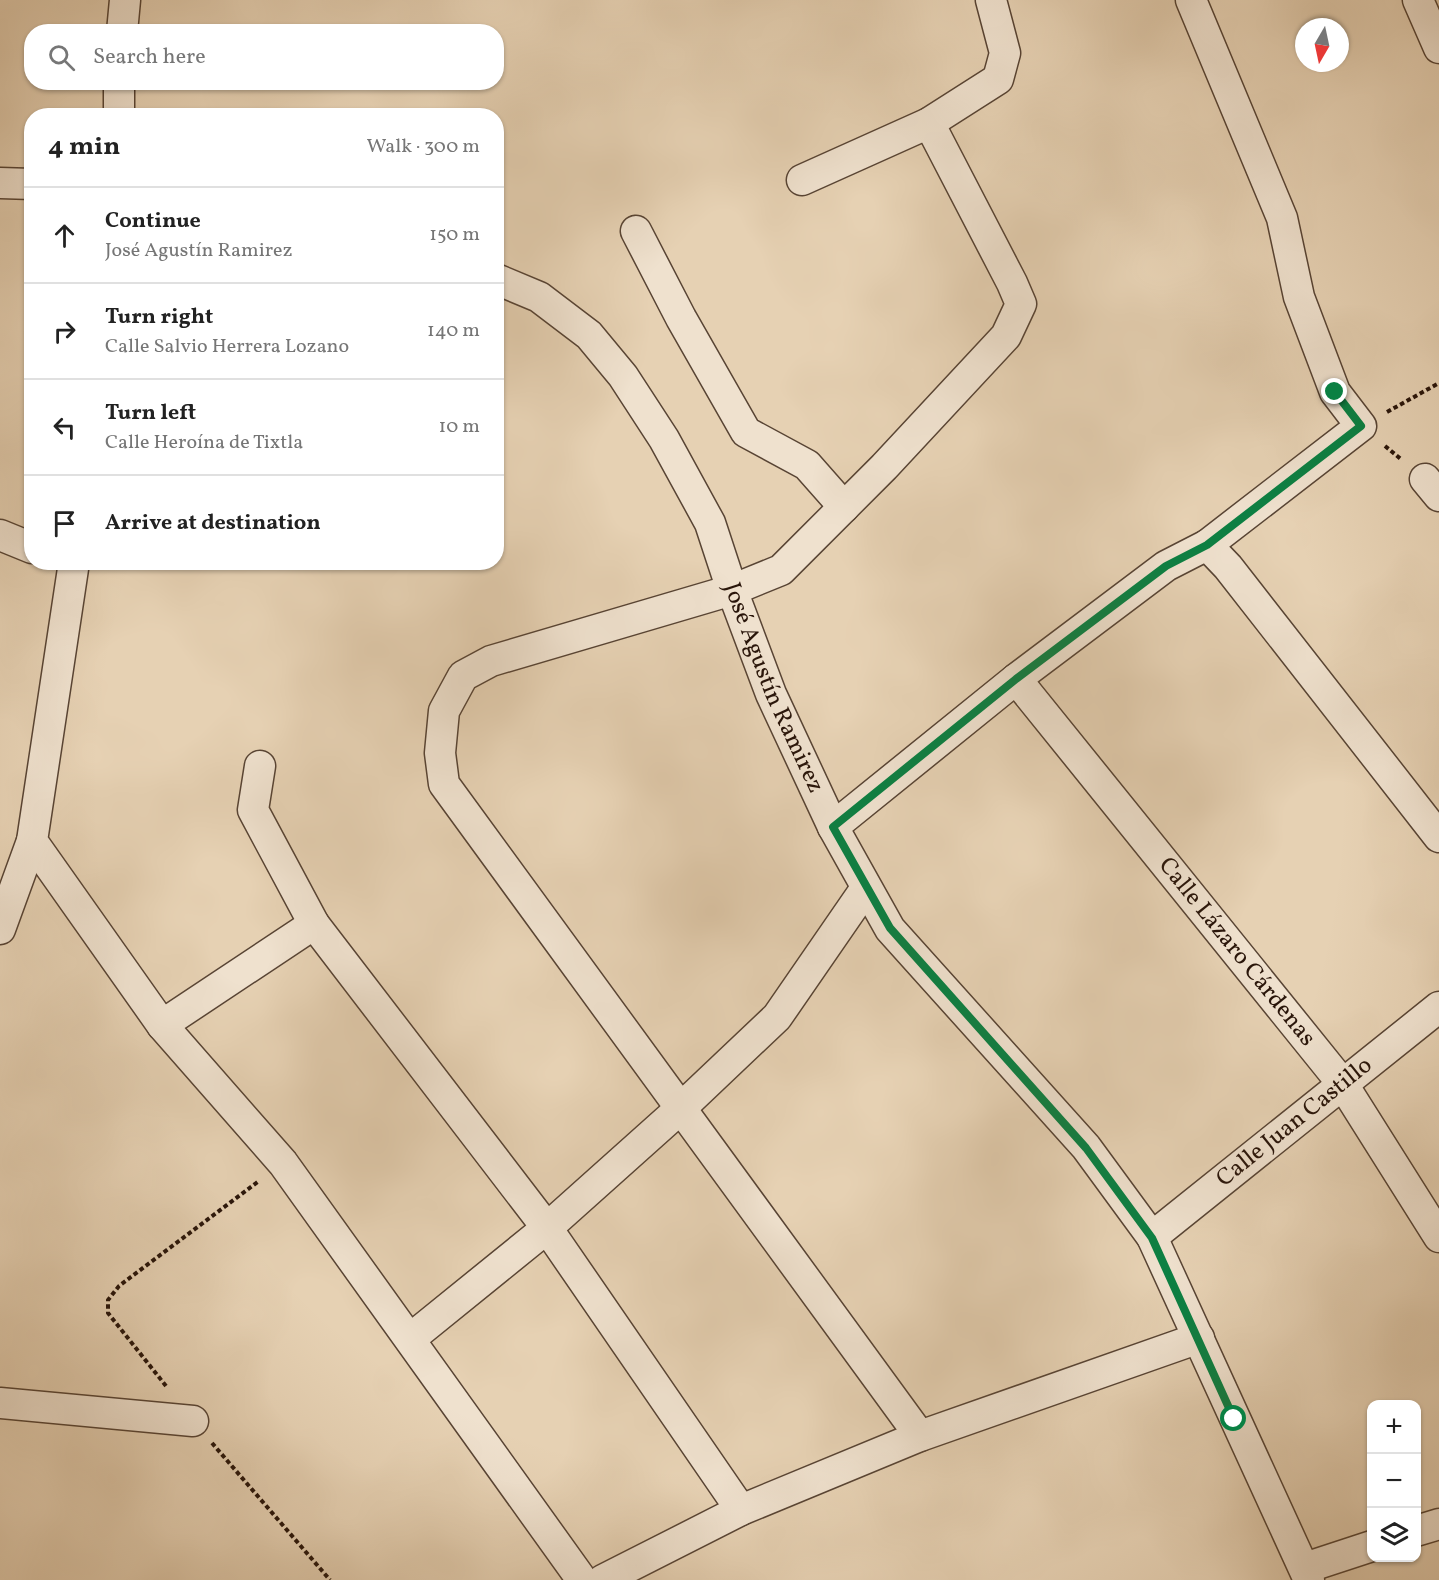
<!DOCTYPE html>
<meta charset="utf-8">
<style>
body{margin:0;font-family:Vollkorn,serif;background:#f2f2f2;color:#222}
.controls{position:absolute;right:18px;bottom:18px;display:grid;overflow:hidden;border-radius:12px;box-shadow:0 2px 4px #0004}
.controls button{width:54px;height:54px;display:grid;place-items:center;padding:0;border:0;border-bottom:2px solid #e0e0e0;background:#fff;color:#222;font:30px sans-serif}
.compass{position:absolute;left:1295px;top:18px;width:54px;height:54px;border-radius:50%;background:#fff;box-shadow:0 2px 4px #0004;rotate:189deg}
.stop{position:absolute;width:18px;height:18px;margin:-14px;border:4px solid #0b8043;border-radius:50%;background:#fff}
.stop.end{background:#0b8043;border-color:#fff;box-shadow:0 2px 6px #0008}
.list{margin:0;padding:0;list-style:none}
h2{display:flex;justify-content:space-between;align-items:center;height:78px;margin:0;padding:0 24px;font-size:26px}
h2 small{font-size:20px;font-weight:400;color:#767676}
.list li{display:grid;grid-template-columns:39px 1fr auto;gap:18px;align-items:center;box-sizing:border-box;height:96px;padding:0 24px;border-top:2px solid #e0e0e0}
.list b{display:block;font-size:22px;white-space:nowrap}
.list p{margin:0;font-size:20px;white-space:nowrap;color:#767676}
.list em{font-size:20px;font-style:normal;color:#767676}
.icon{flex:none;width:33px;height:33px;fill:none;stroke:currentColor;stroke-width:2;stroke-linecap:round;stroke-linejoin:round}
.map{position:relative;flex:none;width:1439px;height:1580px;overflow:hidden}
.search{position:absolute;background:#fff;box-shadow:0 2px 4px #0004;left:24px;top:24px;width:480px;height:66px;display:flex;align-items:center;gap:15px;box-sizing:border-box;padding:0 21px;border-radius:24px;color:#767676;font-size:22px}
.panel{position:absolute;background:#fff;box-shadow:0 2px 4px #0004;left:24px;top:108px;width:480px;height:462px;border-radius:24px}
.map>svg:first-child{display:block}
</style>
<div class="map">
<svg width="1439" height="1580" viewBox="0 0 1439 1580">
<rect width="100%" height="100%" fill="#e6d1b3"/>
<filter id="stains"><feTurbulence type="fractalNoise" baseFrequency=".00333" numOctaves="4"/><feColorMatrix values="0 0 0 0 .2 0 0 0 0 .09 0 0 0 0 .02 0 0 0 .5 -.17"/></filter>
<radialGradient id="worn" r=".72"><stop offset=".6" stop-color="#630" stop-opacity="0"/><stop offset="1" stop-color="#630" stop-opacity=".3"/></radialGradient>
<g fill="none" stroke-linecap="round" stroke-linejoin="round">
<defs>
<g id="minor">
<path d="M1418,0L1439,48"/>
<path d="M122,32L125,0"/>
<path d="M119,116V82"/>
<path d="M802,180L929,123L998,79L1005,53L991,0"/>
<path d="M0,183L32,184"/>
<path d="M636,231L681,318L746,432L807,465L844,507"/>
<path id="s1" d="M496,279L539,297L589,335L623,376L664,439L710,523L732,590L771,694L833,827L890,929L1086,1147L1152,1237L1309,1580"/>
<path d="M1425,479L1439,496"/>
<path d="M0,535L32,548"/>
<path d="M1207,545L1228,567L1439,837"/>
<path d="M74,562L32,841L162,1025L283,1163L582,1580"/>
<path id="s2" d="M1016,679L1342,1083L1439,1237"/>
<path d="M260,766L253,810L314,924L547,1228L741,1510"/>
<path d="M833,827L1016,679L1166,566L1207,545L1361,426L1335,392L1299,297L1282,218L1191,0"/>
<path d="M0,929L32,841"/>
<path d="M162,1025L314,924"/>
<path id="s3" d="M1152,1237L1439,1007"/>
<path d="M410,1339L547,1228L680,1109L777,1017L866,888"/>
<path d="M0,1403L193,1421"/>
<path d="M920,1436L444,784L440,753L444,711L463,676L491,661L732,590L781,570L884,467L1006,336L1021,304L1012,283L929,123"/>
<path d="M1416,1531L1439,1524"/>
<path d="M1305,1568L1372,1546"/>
<path d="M603,1580L741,1510L920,1436L1199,1338"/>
</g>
</defs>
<use href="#minor" stroke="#584434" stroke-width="33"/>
<path stroke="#29150a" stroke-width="4" stroke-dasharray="4.5 3" stroke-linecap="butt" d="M1387,412L1439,383
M1385,446L1402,460
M166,1386L108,1313V1300L119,1286L259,1181
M212,1443L330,1580"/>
<use href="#minor" stroke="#efe1ce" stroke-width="30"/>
</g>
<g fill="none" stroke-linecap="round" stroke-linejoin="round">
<path stroke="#0b8043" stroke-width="8" d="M1234,1419L1152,1238L1086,1148L890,928L833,827L1016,679L1166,566L1207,545L1361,426L1335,392"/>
</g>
<g text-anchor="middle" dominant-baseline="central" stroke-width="4.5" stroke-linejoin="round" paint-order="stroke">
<g font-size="24" fill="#29150a" stroke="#efe1ce">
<text stroke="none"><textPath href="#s1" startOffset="510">José Agustín Ramirez</textPath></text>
<text stroke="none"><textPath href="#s2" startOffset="351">Calle Lázaro Cárdenas</textPath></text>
<text stroke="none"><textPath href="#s3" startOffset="183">Calle Juan Castillo</textPath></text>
</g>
</g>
<rect width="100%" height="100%" filter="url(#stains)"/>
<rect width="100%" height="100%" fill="url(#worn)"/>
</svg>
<div class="controls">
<button>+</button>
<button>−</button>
<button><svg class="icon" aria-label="layers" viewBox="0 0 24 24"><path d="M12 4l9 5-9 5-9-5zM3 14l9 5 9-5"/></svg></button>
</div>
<svg class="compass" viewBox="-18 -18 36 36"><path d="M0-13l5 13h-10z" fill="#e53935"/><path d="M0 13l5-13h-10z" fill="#767676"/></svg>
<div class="stop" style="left:1234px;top:1419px"></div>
<div class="stop end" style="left:1335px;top:392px"></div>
<div class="search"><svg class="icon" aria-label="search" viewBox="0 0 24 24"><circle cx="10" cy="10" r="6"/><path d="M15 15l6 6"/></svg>Search here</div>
<section class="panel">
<h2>4 min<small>Walk · 300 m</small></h2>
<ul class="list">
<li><svg class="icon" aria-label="ahead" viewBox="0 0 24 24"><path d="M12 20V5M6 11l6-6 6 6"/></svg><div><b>Continue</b><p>José Agustín Ramirez</p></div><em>150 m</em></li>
<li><svg class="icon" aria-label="right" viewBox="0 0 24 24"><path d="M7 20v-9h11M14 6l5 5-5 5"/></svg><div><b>Turn right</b><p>Calle Salvio Herrera Lozano</p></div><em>140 m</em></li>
<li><svg class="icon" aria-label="left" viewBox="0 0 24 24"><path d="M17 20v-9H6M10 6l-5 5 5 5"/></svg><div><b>Turn left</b><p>Calle Heroína de Tixtla</p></div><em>10 m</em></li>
<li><svg class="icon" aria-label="arrive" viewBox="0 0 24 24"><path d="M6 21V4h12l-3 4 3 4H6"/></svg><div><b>Arrive at destination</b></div></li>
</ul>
</section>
</div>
